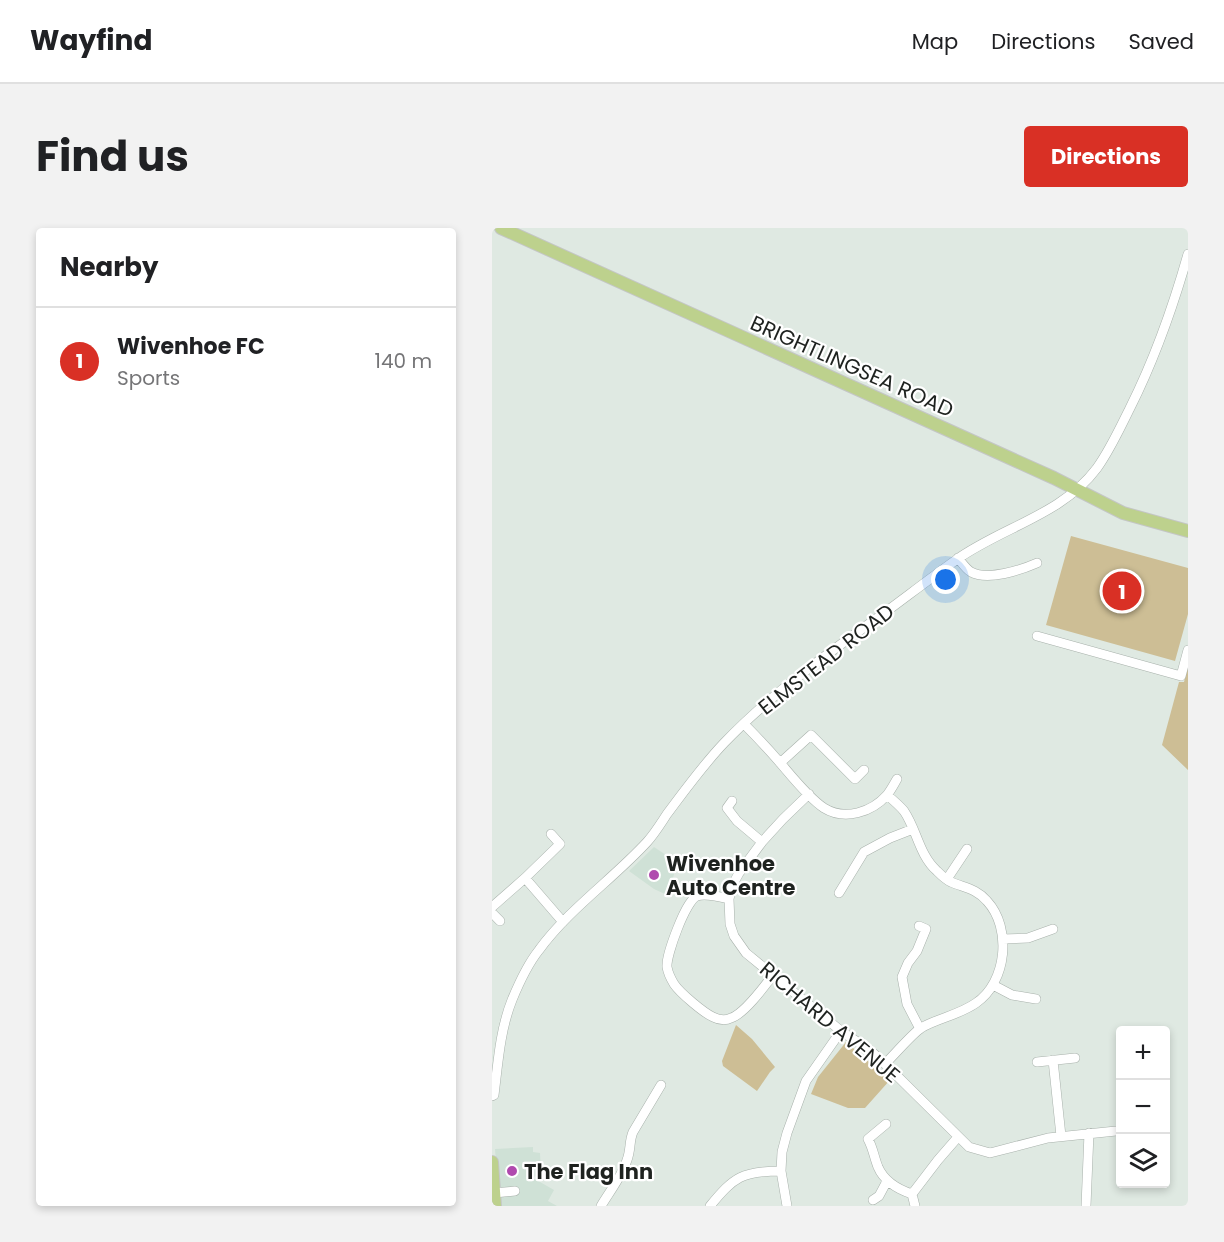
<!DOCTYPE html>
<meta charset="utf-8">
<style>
body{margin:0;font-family:Poppins,sans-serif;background:#f2f2f2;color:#202124}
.controls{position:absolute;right:18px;bottom:18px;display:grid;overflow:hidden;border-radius:6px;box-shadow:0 3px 9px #0003}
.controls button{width:54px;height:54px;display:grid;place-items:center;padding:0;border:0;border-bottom:2px solid #e0e0e0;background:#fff;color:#202124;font:30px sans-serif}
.you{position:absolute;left:454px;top:352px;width:21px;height:21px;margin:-15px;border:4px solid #fff;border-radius:50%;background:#1a73e8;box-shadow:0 0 0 9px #1a73e833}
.badge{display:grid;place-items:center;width:39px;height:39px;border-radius:50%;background:#d93025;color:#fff;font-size:20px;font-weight:700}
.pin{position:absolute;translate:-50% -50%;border:3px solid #fff;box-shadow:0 2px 6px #0006}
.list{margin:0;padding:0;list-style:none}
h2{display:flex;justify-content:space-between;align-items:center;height:78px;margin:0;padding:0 24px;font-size:26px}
h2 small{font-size:20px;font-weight:400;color:#757577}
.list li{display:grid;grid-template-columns:39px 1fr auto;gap:18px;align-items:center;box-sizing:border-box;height:108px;padding:0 24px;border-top:2px solid #e0e0e0}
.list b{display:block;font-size:22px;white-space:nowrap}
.list p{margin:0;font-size:20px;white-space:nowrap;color:#757577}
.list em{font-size:20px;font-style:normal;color:#757577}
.icon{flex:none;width:33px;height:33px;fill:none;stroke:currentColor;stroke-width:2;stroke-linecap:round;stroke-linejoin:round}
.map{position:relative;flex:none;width:696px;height:978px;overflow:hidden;border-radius:6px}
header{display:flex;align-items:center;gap:36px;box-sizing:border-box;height:84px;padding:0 30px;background:#fff;border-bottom:2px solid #e0e0e0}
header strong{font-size:28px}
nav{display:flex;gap:33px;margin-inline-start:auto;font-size:21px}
.intro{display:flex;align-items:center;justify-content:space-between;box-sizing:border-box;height:144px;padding:0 36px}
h1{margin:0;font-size:42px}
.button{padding:15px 27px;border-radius:6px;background:#d93025;color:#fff;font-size:21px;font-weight:700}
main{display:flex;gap:36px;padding:0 36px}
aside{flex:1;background:#fff;border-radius:6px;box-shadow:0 3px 9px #0003}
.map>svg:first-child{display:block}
</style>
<header>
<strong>Wayfind</strong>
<nav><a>Map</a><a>Directions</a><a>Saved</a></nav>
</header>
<div class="intro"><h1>Find us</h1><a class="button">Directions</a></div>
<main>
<aside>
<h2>Nearby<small></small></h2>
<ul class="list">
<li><span class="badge">1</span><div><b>Wivenhoe FC</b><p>Sports</p></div><em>140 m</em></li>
</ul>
</aside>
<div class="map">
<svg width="696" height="978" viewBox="0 0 696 978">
<rect width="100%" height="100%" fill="#dfe9e2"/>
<path fill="#cfe1d6" d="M162,619L186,635L175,667L162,661L137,643Z
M41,919V924L48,925L49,943L41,950L62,962L56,973L65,978H7L3,921Z"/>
<path fill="#cdbe95" d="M579,308L696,340V386L683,433L554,397Z
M696,438V542L670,517L687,454H692Z
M244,797L260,811L283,839L278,844L265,863L231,838L230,833Z
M354,814L398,852L373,880H356L319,866L326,849Z"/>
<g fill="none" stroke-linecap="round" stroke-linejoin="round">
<defs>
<path id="minor" d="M466,330C470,335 474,341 479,344C496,353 529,342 545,335
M545,408L689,448L696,422
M252,496C265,509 278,523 290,537C301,550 318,571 332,580C353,593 380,584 395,567C399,562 402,556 405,551
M288,535L319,507L363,551L372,542
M317,566L291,591L270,614L247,645L240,658L237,671L238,696L242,708L254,725L349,803L379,823L393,836L477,919L498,925L556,910L624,903
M240,573L235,580L245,593L270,614
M33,650L71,694
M455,651L475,621
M347,665L372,624L398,610L421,601
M237,671C228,669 214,665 205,668C194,672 174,727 175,739C176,745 179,751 182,756C188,765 212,785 221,789C227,792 233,793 239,790C252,786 272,759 281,747
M0,679L33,650L68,616L59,606
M0,685L8,693
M427,698L434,701L425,723L416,735L410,749L415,776L428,801
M511,711L536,710L561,701
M501,757L520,767L544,771
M561,832L569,908
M545,834L583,830
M393,836C402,827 420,806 429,800C446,790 467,787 484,775C515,754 520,700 495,673C485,661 473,660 459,654C454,652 449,647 445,643C427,627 425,602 412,583C407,577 401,572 395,567
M0,868L2,867C6,835 8,802 20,772C27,755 35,737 47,722C77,681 121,651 155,614C163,605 169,595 175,586C193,562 211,537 232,515C281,464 338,424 395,383C418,366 440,349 464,332C510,299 570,287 605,240C618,222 628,200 638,180C663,130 681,79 696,26
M394,896L376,911C381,920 382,929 386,939C392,953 405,961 420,966
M2,965L23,963
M381,972L387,968L395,953
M109,978C118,963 130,948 135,932C139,922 137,913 141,904L169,857
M218,978C242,949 250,943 289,943
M295,978L289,943L290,924L295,905L314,853L349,803
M423,978L420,966L446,932L466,909
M594,978L597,905"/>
<path id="major" d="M9,0L562,250L631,285L696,303
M0,934L3,978"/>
</defs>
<use href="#minor" stroke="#a8b1ab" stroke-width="10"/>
<use href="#major" stroke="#c4c6c5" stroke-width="14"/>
<use href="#minor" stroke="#fff" stroke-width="9"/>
<use href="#major" stroke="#bdd18d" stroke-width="12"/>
</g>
<g fill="#b04aae" stroke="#fff" stroke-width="2">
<circle cx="162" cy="647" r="6"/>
<circle cx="20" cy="943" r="6"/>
</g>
<g text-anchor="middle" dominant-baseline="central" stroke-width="4.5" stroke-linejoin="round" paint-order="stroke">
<g font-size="21" fill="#1e221f" stroke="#fff">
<text transform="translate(360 138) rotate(24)">BRIGHTLINGSEA ROAD</text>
<text transform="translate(334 431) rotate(-38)">ELMSTEAD ROAD</text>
<text transform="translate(338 794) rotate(40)">RICHARD AVENUE</text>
</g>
<g font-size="21" font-weight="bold" fill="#1e221f" stroke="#fff" text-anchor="start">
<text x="174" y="635">Wivenhoe<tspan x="174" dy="24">Auto Centre</tspan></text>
<text x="32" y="943">The Flag Inn</text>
</g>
</g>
</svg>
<div class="controls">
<button>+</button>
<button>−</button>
<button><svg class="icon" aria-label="layers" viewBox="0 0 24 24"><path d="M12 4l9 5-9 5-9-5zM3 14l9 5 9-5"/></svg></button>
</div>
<div class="you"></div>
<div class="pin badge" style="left:630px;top:363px">1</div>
</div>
</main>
